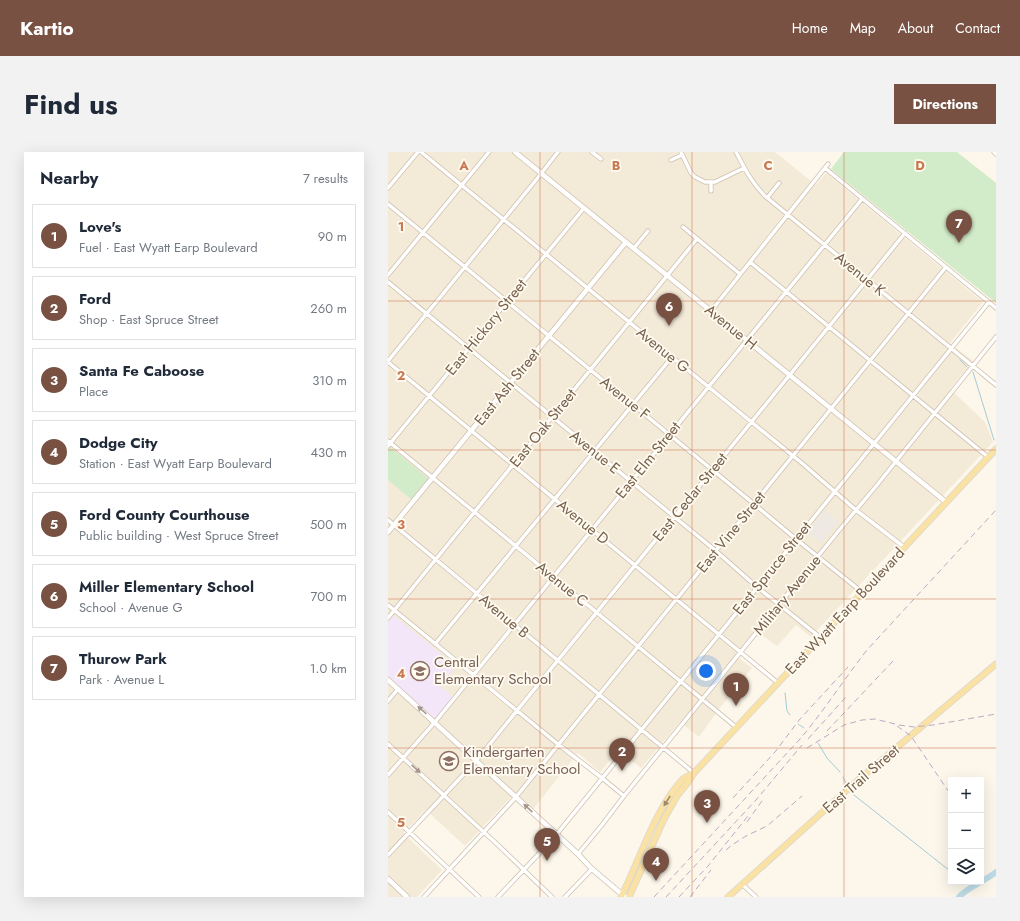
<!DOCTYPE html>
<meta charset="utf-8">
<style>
body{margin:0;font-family:Jost,sans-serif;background:#f2f2f3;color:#1f2937}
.controls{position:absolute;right:12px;bottom:12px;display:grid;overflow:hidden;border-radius:0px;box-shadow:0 4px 16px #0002}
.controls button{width:36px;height:36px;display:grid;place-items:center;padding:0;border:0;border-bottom:1px solid #e0e1e3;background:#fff;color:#1f2937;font:20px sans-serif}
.you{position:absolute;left:318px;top:519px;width:14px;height:14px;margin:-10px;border:3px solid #fff;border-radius:50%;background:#1a73e8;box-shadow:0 0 0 6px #1a73e833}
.badge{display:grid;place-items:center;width:26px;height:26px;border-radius:50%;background:#785143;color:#fff;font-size:13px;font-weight:700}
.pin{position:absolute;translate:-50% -33px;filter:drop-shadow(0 1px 2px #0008)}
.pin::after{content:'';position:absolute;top:21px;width:14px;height:12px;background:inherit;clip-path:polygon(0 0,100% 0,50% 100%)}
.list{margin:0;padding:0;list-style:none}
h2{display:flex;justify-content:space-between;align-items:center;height:52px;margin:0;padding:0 16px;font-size:17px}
h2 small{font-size:13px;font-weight:400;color:#747a83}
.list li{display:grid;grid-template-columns:26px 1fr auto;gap:12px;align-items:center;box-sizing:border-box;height:64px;margin:0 8px 8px;padding:0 8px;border:1px solid #e0e1e3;border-radius:0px}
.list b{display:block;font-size:15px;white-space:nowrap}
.list p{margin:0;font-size:13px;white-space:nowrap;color:#747a83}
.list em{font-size:13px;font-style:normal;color:#747a83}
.icon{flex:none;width:22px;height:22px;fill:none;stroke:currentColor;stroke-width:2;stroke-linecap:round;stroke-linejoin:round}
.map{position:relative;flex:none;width:608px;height:745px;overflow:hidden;border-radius:0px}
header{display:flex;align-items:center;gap:24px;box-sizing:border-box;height:56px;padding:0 20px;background:#785143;color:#fff}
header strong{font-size:19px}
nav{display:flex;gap:22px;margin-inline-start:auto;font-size:14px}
.intro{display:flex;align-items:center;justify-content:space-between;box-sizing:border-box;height:96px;padding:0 24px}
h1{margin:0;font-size:28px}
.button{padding:10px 18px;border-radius:0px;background:#785143;color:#fff;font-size:14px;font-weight:700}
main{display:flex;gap:24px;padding:0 24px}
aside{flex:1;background:#fff;border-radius:0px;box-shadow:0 4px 16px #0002}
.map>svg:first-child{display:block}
</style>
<header>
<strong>Kartio</strong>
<nav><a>Home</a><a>Map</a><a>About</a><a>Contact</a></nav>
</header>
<div class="intro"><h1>Find us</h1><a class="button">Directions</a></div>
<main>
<aside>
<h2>Nearby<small>7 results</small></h2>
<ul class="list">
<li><span class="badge">1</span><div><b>Love's</b><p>Fuel · East Wyatt Earp Boulevard</p></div><em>90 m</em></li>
<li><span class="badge">2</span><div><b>Ford</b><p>Shop · East Spruce Street</p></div><em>260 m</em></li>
<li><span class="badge">3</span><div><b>Santa Fe Caboose</b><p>Place</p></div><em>310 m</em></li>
<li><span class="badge">4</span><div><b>Dodge City</b><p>Station · East Wyatt Earp Boulevard</p></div><em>430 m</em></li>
<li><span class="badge">5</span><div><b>Ford County Courthouse</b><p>Public building · West Spruce Street</p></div><em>500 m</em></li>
<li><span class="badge">6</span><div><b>Miller Elementary School</b><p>School · Avenue G</p></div><em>700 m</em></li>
<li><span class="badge">7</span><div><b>Thurow Park</b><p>Park · Avenue L</p></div><em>1.0 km</em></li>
</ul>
</aside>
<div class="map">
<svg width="608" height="745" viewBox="0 0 608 745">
<rect width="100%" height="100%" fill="#fcf7ea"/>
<path fill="#f4ead8" d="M0,0H387L428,33L438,21L595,150L562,191L585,209L562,237L597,270L605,290L423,485L408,473L389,494L367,478L347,503L364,516L331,557L311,585L292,570L253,616L231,598L212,620L190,601L145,657L127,641L77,694L38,658L15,681L54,718L29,745H0Z"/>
<path fill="#eee9e3" d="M437,358L451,370L433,391L419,380Z"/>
<path fill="#f4e6f9" d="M5,463L68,514L52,534L65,545L47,568L0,524V469Z"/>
<path fill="#d2ebc8" d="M456,0H569L608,31V151L443,17Z
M2,295L41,327L24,348L0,328V297Z"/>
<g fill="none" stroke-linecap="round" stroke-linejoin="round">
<path stroke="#a4cbd8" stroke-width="1" d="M572,208L579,215
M585,220L606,288
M397,541L399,559L402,563
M410,572L416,576
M430,591L439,606L452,620
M455,625L458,631
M464,640L466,643L557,715L563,719
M593,729H596
M586,730H587"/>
<path stroke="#bedce7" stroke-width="6" d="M571,745C581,734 596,730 608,720"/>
<defs>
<path id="minor" d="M33,0L415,312L468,358L516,395
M204,0L213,7
M293,0L303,21L307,25L317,30H327L356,16
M348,0C357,17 363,30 377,44L608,233
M606,0L608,2
M283,8L294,3
M437,16L608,156
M323,30V39
M0,36L30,0
M379,46L391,31
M0,52L366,352L408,387L474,440
M295,75L352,122
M246,96L260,79
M362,110L600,305
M0,123L101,0
M0,130L328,399L369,435L432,485
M323,159L440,12
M0,209L148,28L170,0
M0,210L390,531
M0,289L348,575
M0,294L196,56
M0,368L306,621
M0,453L171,593L214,626L236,644
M0,466L309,87
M47,492L284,205
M0,549L10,537
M0,592L111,694L164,745
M0,623L47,570L474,47
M0,660L91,745
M190,702L214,673L236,644L448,382L489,333L608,185
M0,703L88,609L517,81
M354,732L368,745
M36,745L128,645L558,115
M110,745L164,688L601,150
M177,745L204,717"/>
<path id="tertiary" d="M127,0L558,350
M0,380L238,90
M0,528L190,702L204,717L237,745
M0,727L19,745"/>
<path id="primary" d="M233,745C252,708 266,658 295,627C298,625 302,623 305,621
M241,745L276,667L289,644L301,629L306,621L608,297
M340,745L469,629L608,512"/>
</defs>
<use href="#minor" stroke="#cfc0af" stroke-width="5"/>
<use href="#tertiary" stroke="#cfc0af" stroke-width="6"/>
<use href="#primary" stroke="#dcd6d1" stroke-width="7"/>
<use href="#minor" stroke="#fff" stroke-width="3.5"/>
<use href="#tertiary" stroke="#fff" stroke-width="4.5"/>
<use href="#primary" stroke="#f9e2a4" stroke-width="5.5"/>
<path stroke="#bca7c7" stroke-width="1" stroke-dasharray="6 4" stroke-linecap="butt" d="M509,574L523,584L527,590L563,643
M439,579L505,509
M420,587L458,545
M419,596L456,573L474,568L487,567L511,573L526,575L545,573L608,562
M345,646L387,600L412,567L460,515
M359,670L376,646
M338,698L344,693L358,684L379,674L414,644
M266,745L412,587C436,559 456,527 479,498L608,358
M278,745L368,648L414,593
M291,745L320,714L360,664
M302,745L323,718"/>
</g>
<defs><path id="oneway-solid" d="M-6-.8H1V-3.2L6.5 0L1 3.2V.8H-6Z"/></defs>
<g fill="#a7988b">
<use href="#oneway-solid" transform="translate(34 558) rotate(-138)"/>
<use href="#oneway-solid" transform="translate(28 617) rotate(43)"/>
<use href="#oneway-solid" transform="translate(140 656) rotate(-137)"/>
</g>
<use fill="#9f8867" href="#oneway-solid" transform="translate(279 649) rotate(122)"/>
<path fill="none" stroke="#c97951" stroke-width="1" stroke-opacity="0.55" d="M152,0V745M304,0V745M456,0V745M0,149H608M0,298H608M0,447H608M0,596H608"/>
<defs>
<symbol id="school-ring" viewBox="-11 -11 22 22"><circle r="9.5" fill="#fffbf1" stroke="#8d6e63" stroke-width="1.5"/><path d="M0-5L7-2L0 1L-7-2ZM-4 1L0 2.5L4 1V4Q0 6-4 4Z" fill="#8d6e63"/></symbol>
</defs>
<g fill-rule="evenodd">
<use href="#school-ring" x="21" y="508" width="22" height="22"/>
<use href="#school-ring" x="50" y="598" width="22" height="22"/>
</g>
<g text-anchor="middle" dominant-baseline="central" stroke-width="3.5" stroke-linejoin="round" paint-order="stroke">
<g font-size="15" fill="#78614d" stroke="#fffbf1">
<text transform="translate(472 122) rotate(39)">Avenue K</text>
<text transform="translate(98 175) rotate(-51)">East Hickory Street</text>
<text transform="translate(343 175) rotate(39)">Avenue H</text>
<text transform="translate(275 198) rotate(39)">Avenue G</text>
<text transform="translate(119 235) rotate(-51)">East Ash Street</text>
<text transform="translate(237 246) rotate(39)">Avenue F</text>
<text transform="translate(155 276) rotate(-51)">East Oak Street</text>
<text transform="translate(207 300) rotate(39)">Avenue E</text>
<text transform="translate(260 308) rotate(-51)">East Elm Street</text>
<text transform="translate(302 345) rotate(-51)">East Cedar Street</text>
<text transform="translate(195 370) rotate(39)">Avenue D</text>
<text transform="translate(343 380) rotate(-51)">East Vine Street</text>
<text transform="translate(384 416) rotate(-51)">East Spruce Street</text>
<text transform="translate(174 432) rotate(39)">Avenue C</text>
<text transform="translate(399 443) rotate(-51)">Military Avenue</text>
<text transform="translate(457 459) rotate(-47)">East Wyatt Earp Boulevard</text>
<text transform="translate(116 464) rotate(40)">Avenue B</text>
<text transform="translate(473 627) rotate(-41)">East Trail Street</text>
</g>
<g font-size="15" fill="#785e54" stroke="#fffbf1" text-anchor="start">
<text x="46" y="510">Central<tspan x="46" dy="17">Elementary School</tspan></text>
<text x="75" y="600">Kindergarten<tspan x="75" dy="17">Elementary School</tspan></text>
</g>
</g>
<g font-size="13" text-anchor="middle" font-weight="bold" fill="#c97951" stroke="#fffbf1" stroke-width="3.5" stroke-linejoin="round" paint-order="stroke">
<text x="76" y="18">A</text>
<text x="228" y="18">B</text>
<text x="380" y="18">C</text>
<text x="532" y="18">D</text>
<text x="13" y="79">1</text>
<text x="13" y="228">2</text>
<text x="13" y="377">3</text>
<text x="13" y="526">4</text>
<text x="13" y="675">5</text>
</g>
</svg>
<div class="controls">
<button>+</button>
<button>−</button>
<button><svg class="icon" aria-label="layers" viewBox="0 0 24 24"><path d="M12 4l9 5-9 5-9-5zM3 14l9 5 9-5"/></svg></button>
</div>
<div class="you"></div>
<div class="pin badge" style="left:348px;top:554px">1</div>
<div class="pin badge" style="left:234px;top:619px">2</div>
<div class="pin badge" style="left:319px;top:671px">3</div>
<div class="pin badge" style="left:268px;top:729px">4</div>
<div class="pin badge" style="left:159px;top:709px">5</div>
<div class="pin badge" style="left:281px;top:174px">6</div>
<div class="pin badge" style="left:571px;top:91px">7</div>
</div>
</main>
